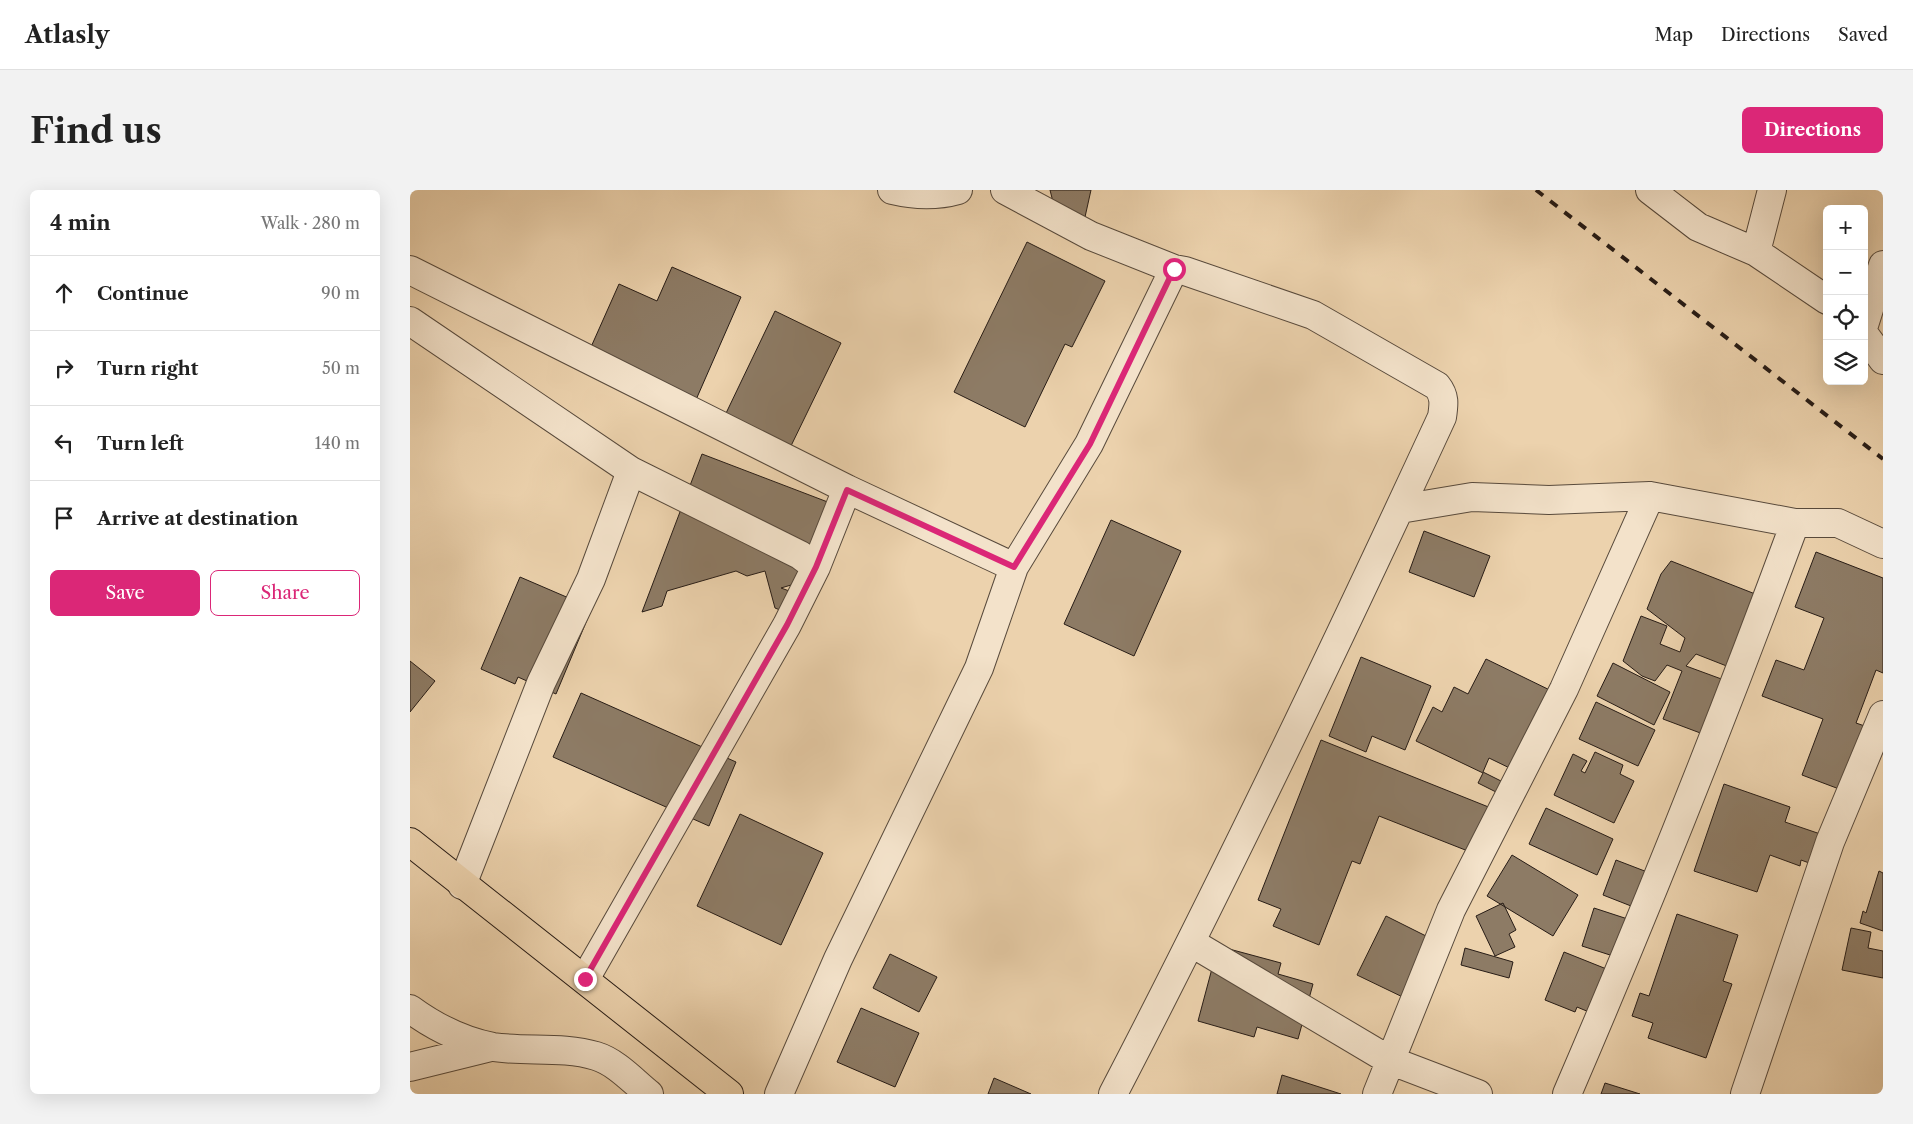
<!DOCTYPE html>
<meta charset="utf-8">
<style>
body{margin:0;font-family:"Libre Caslon Text",serif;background:#f2f2f2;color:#222}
.controls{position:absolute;right:15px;top:15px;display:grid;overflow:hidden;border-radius:8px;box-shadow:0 5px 20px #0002}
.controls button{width:45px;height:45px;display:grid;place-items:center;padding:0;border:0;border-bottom:1px solid #e0e0e0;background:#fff;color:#222;font:25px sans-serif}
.stop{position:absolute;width:15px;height:15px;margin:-11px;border:4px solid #db2777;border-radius:50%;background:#fff}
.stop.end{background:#db2777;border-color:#fff;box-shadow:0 1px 5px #0008}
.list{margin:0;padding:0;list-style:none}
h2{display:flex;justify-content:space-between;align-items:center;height:65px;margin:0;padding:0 20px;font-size:21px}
h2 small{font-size:16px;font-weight:400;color:#767676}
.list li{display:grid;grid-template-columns:32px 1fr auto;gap:15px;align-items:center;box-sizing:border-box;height:75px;padding:0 20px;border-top:1px solid #e0e0e0}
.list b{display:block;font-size:19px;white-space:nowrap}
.list em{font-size:16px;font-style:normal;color:#767676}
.actions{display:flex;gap:10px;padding:15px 20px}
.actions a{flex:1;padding:11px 0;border:1px solid #db2777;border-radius:8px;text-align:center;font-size:18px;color:#db2777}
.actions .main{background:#db2777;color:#fff}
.icon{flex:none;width:28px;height:28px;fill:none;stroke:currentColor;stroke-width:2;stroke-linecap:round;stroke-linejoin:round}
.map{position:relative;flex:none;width:1473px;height:904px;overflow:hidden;border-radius:8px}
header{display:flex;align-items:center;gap:30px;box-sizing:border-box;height:70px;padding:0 25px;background:#fff;border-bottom:1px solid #e0e0e0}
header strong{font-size:24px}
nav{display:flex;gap:28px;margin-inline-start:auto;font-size:18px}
.intro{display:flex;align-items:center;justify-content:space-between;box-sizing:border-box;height:120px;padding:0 30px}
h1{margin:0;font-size:35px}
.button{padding:12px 22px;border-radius:8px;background:#db2777;color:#fff;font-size:18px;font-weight:700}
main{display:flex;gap:30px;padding:0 30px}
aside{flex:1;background:#fff;border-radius:8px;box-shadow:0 5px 20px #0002}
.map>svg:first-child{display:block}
</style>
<header>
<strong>Atlasly</strong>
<nav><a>Map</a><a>Directions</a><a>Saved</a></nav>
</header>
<div class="intro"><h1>Find us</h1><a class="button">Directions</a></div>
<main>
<aside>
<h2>4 min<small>Walk · 280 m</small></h2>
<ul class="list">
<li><svg class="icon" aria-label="ahead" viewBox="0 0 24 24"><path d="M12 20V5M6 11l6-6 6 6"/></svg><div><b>Continue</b></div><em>90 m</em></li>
<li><svg class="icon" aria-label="right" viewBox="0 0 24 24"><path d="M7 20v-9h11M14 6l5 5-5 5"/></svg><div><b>Turn right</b></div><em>50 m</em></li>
<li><svg class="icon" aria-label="left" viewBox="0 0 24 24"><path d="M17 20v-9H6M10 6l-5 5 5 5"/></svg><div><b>Turn left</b></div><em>140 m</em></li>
<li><svg class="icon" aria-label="arrive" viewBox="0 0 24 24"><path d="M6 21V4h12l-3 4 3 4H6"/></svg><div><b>Arrive at destination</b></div></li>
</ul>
<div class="actions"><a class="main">Save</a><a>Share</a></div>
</aside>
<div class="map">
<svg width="1473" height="904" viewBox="0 0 1473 904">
<rect width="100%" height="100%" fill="#ecd2ad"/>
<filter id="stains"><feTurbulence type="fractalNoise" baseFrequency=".004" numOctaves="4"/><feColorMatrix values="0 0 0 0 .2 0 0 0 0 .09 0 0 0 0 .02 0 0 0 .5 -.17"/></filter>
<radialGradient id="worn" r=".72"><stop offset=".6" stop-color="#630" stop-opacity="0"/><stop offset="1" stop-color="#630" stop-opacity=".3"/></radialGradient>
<path fill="#8d7b65" stroke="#271c16" d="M640,0H681L675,27L645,20Z
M617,52L695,91L662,157L655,154L615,237L544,202Z
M262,77L331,107L285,212L177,166L209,94L247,111Z
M365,121L431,153L379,260L307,242Z
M292,264L436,319L411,386L371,398L382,402L375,422L365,418L355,381L337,386L326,381L257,401L252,416L232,422Z
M701,330L771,361L724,466L654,434Z
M1014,341L1080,366L1064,407L999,382Z
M1406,362L1473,388V483L1466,480L1446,533L1469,541L1445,605L1392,585L1413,529L1352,506L1366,470L1394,480L1414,428L1385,417Z
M1261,371L1358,409L1337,484L1286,464L1276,476L1325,494L1301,547L1253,529L1272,481L1257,475L1245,491L1232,486L1213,471L1231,426L1257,436L1250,454L1270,462L1275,448L1237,419L1251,384Z
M110,387L182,418L146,504L108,487L105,494L71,479Z
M951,467L1021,496L995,560L962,546L956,562L919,546Z
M1076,469L1150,505L1112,584L1079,568L1073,582L1099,595L1094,606L1068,593L1073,583L1006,551L1023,517L1032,522L1044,497L1058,504Z
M0,471L25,491L0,522Z
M1203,473L1260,502L1244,535L1187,506Z
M171,503L326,572L299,636L143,567Z
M1186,512L1245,540L1228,576L1169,549Z
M911,550L1086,620L1068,665L969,626L950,674L942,671L909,755L863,736L871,719L848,710Z
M1185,562L1213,575L1210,584L1224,591L1204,633L1144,605L1163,564L1177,571L1171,581L1175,583Z
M1314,594L1380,617L1375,632L1431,651L1421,681L1391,670L1390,676L1360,665L1347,702L1284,681Z
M1136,618L1203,649L1187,685L1119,654Z
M330,624L413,663L371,755L287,716Z
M1102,665L1168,705L1143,746L1077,706Z
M1206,670L1258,690L1244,725L1193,705Z
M1469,681L1473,683V741L1450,733L1453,721L1456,723Z
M1093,713L1106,740L1099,744L1105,757L1085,766L1066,726Z
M1184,718L1236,735L1225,773L1172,756Z
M1267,724L1328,745L1313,791L1322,794L1296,868L1238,848L1243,833L1222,826L1230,803L1239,806Z
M976,726L1030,753L1001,811L947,785Z
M1441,738L1461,742L1458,758L1473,761V788L1432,780Z
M808,756L871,773L868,784L903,794L888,849L847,837L844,847L788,831Z
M1055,758L1103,772L1099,788L1051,775Z
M1154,762L1209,784L1191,827L1167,817L1165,822L1135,810Z
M480,764L527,787L509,822L463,798Z
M451,818L509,843L485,897L427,872Z
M872,885L931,904H867Z
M584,888L621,904H578Z
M1195,893L1230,904H1191Z"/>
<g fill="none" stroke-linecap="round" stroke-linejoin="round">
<defs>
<path id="minor" d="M482,0C503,5 527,6 548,0
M595,0L681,46L764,79
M1240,0L1288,37L1346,62L1417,110
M1346,62L1362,0
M0,80L437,299L604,377
M0,131L221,281L390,365L406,377
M1454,135L1473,75
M1454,144L1473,170
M990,319L1062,307L1139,310L1240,306L1385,333H1428L1473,354
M52,695L131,493L181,389L221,281
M782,753L979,870L1068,904
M175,789L377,435L406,377L437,299
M0,819C26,838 52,851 83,857C117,862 153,856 186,866C206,872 223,891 239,904
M0,877L81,857
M369,904L428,769L569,478L604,377L679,254L764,79L775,81L903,125L1027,196C1035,206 1034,214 1032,227C927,454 819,681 703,904
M967,904L1041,720L1154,499L1240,306
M1157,904C1238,716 1314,525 1385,333
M1335,904L1420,652L1473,525"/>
<path id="primary" d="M0,652L319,904"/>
</defs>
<use href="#minor" stroke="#584a3c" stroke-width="30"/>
<use href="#primary" stroke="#271c16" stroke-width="30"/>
<use href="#minor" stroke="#f3e2ca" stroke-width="28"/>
<use href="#primary" stroke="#ecd2ad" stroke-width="28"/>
<path stroke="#271c16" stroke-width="4" stroke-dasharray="9 9" stroke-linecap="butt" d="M1126,0L1473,269"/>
</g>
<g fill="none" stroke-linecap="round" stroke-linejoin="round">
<path stroke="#db2777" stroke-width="6" d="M175,789L377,435L406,377L437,300L604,377L680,254L764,79"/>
</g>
<rect width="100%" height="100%" filter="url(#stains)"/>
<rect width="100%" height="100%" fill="url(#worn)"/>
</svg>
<div class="controls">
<button>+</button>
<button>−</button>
<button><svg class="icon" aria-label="locate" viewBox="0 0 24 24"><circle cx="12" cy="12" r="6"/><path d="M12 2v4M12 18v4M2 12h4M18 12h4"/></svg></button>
<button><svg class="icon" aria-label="layers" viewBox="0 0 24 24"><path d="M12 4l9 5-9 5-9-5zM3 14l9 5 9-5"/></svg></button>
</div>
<div class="stop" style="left:764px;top:79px"></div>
<div class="stop end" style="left:175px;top:789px"></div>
</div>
</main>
